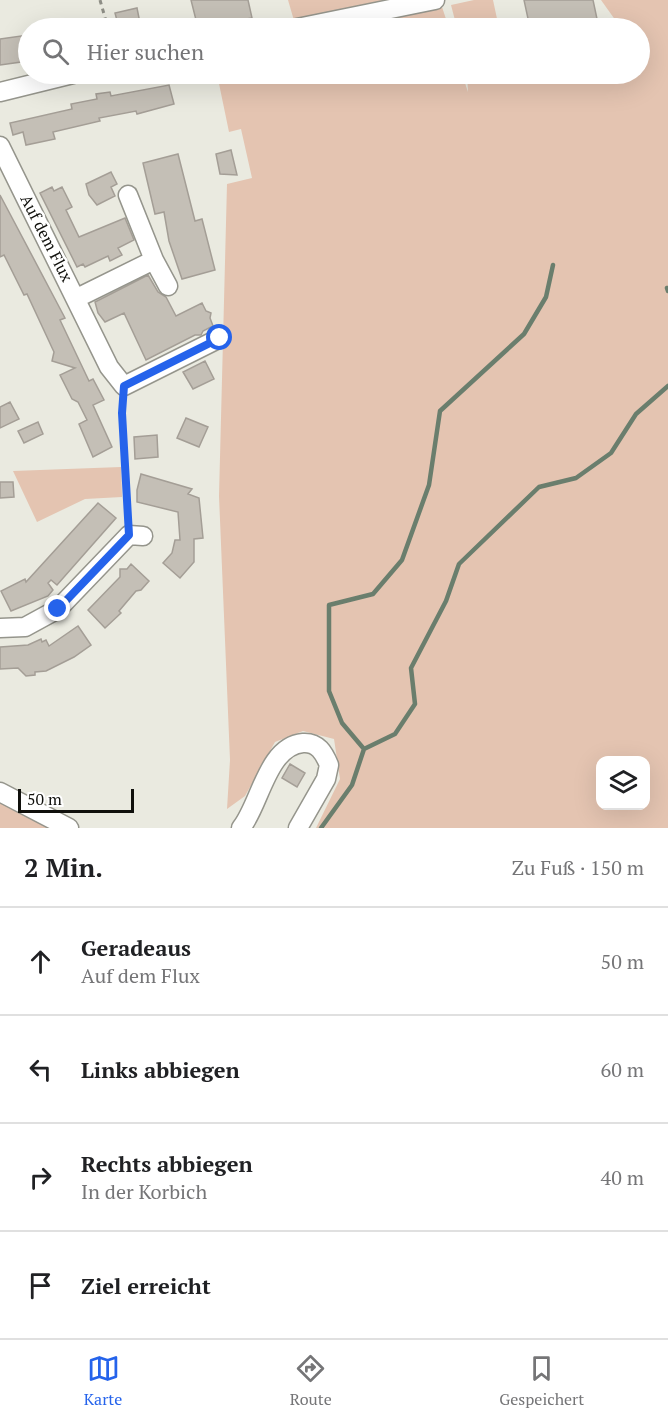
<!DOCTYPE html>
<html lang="de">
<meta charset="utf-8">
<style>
body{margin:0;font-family:"PT Serif",serif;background:#f2f2f2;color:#202124}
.controls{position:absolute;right:18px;bottom:18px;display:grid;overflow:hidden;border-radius:12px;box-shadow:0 6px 24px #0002}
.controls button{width:54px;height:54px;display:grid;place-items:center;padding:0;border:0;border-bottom:2px solid #e0e0e0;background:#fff;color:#202124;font:30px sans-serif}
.scale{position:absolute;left:18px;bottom:15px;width:116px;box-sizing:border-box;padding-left:6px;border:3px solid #10100c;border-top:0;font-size:16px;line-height:21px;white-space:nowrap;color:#10100c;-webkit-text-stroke:4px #fff;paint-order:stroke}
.stop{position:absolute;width:18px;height:18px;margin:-14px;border:4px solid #2563eb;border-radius:50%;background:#fff}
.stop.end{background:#2563eb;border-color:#fff;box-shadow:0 2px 6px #0008}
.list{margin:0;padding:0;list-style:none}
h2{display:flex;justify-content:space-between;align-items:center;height:78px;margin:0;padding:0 24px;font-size:26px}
h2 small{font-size:20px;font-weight:400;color:#757577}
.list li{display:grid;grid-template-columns:39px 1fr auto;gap:18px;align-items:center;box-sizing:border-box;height:108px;padding:0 24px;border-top:2px solid #e0e0e0}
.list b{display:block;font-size:22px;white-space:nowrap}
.list p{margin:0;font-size:20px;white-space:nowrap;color:#757577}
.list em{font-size:20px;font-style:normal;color:#757577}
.icon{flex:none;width:33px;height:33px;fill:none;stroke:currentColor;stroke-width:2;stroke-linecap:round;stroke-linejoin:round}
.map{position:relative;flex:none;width:668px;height:828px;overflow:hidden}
.search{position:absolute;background:#fff;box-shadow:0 6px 24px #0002;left:18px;right:18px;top:18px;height:66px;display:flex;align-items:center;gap:15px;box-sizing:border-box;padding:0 21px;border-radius:33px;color:#757577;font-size:22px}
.sheet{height:510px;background:#fff}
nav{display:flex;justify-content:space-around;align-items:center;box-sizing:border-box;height:84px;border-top:2px solid #e0e0e0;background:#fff;font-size:16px;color:#757577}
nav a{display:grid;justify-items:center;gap:3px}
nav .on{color:#2563eb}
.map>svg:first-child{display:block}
</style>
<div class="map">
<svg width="668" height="828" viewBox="0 0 668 828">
<rect width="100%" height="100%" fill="#eaeae0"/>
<path fill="#e4c4b1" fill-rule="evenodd" d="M288,0H404L295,24Z
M474,0H493L499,28H457L451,5Z
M601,0H668V828H316L340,779L334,739L303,731L275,742L245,796L227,809L230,760L219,496L227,184L252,178L241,129L229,132L217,74H462L468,92L467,74H640V28H621ZM600,760H646V806H600Z
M442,7L449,28H350Z
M121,467L122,497L85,499L37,522L13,471Z
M0,795L63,828H0Z"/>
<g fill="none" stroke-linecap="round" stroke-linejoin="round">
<path stroke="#6a7e6d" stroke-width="4.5" d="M667,288L668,291
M364,749L342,723L329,691V605L373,594L402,560L429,485L440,411L524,334L546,297L553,265
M321,828L352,785L364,749L395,734L415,704L411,668L446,601L459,564L539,487L576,478L611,453L636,414L668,386"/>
</g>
<path fill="#c4bfb6" stroke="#a49e96" stroke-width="1.5" d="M191,0H248L252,18L198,28Z
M524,0H593L597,19L578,22L579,28H556L555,24L530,28Z
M137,8L141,28H119L115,13Z
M28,35V61L0,65V39Z
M169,85L174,104L137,114L136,111L99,118L100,121L53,132L55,139L26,145L23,132L13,135L10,123L72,109L71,104L97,99L96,94L110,92L111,96Z
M231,150L237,175L220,174L216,154Z
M178,154L195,221L202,219L215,270L182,279L169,241L164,212L155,214L143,163Z
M111,172L117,184L111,187L115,196L97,205L89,195L86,184Z
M52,187L54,191L62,187L72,207L66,210L79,237L125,218L134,240L118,248L122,255L110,261L108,256L85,267L83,264L77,267L40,193Z
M0,195L65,318L60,320L89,381L93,379L104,400L93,405L112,447L93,457L79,424L87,420L78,402L72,399L60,375L75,368L52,361L54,352L27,294L24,295L4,255L0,257Z
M148,275L158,292L166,297L176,316L202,303L206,311L211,313L210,318L213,326L203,331L201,335H195L146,360L124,313L105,322L98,313L95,302Z
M205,361L214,379L193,389L183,372Z
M10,402L19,419L0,428V407Z
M186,418L208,427L199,447L177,438Z
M38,422L43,434L24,443L18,431Z
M157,435L158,457L135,459L134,437Z
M141,474L192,489L188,494L199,498L203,538L194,539V562L180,578L163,563L172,553L175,540H180L178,512L137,502V490Z
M0,482H13L14,497L0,498Z
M98,503L116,518L57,585L51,580L48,583L53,590L48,596L11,611L1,591L25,579L26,582Z
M131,564L149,581L141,590L136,591L119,611L121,613L105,628L88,610L120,577V569H127Z
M78,626L91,645L74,657L46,671L35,672V675L26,676L18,668L0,669V647L28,645L41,639L42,642L46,640L49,646Z
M290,764L305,773L297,787L282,778Z"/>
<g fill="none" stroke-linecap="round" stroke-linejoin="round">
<defs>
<path id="minor" d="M297,28L435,0
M0,92L73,74
M0,146L109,367L124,386L220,338
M154,260L168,286
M77,298L154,260L128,195
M0,628L25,627L58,609L129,535L143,536
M0,792L69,828
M241,828C260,805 267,746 303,743C318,742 324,753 329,765L326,779L298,828"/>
</defs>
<use href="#minor" stroke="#95958c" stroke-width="21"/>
<path stroke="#8e8e86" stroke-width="3" stroke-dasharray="4.5 4.5" stroke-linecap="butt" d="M100,0L108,28
M336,74L339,83
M123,402L128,521"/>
<use href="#minor" stroke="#fff" stroke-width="18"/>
</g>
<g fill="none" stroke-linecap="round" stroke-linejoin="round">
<path stroke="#2563eb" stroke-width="8" d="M58,609L129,535L122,413L124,386L220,338"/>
</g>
<g text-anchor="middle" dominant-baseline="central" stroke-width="5" stroke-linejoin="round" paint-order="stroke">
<g font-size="16" fill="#10100c" stroke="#fff">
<text transform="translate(47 238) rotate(63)">Auf dem Flux</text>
</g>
</g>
</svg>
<div class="controls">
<button><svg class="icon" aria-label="layers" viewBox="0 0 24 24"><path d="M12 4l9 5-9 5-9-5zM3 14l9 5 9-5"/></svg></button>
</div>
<div class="scale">50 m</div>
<div class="stop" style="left:220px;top:338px"></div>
<div class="stop end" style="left:58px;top:609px"></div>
<div class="search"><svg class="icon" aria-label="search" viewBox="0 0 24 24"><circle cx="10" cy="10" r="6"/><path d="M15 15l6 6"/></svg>Hier suchen</div>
</div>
<section class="sheet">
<h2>2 Min.<small>Zu Fuß · 150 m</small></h2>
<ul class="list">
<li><svg class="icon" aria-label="ahead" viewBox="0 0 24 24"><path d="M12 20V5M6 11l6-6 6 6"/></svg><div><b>Geradeaus</b><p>Auf dem Flux</p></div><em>50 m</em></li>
<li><svg class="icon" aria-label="left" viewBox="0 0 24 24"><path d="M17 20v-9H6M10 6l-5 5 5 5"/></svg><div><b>Links abbiegen</b></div><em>60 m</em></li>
<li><svg class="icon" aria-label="right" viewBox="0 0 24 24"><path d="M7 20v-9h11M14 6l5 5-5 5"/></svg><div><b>Rechts abbiegen</b><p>In der Korbich</p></div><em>40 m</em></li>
<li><svg class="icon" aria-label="arrive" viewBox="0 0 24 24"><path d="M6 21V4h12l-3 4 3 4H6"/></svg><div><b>Ziel erreicht</b></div></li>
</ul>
</section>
<nav>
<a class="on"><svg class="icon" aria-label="map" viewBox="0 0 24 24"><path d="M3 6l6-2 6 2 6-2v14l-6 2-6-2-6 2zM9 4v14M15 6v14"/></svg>Karte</a>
<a><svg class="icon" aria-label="directions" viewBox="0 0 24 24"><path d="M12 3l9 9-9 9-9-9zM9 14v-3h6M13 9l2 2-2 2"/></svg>Route</a>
<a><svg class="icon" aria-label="saved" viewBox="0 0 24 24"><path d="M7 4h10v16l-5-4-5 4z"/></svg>Gespeichert</a>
</nav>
